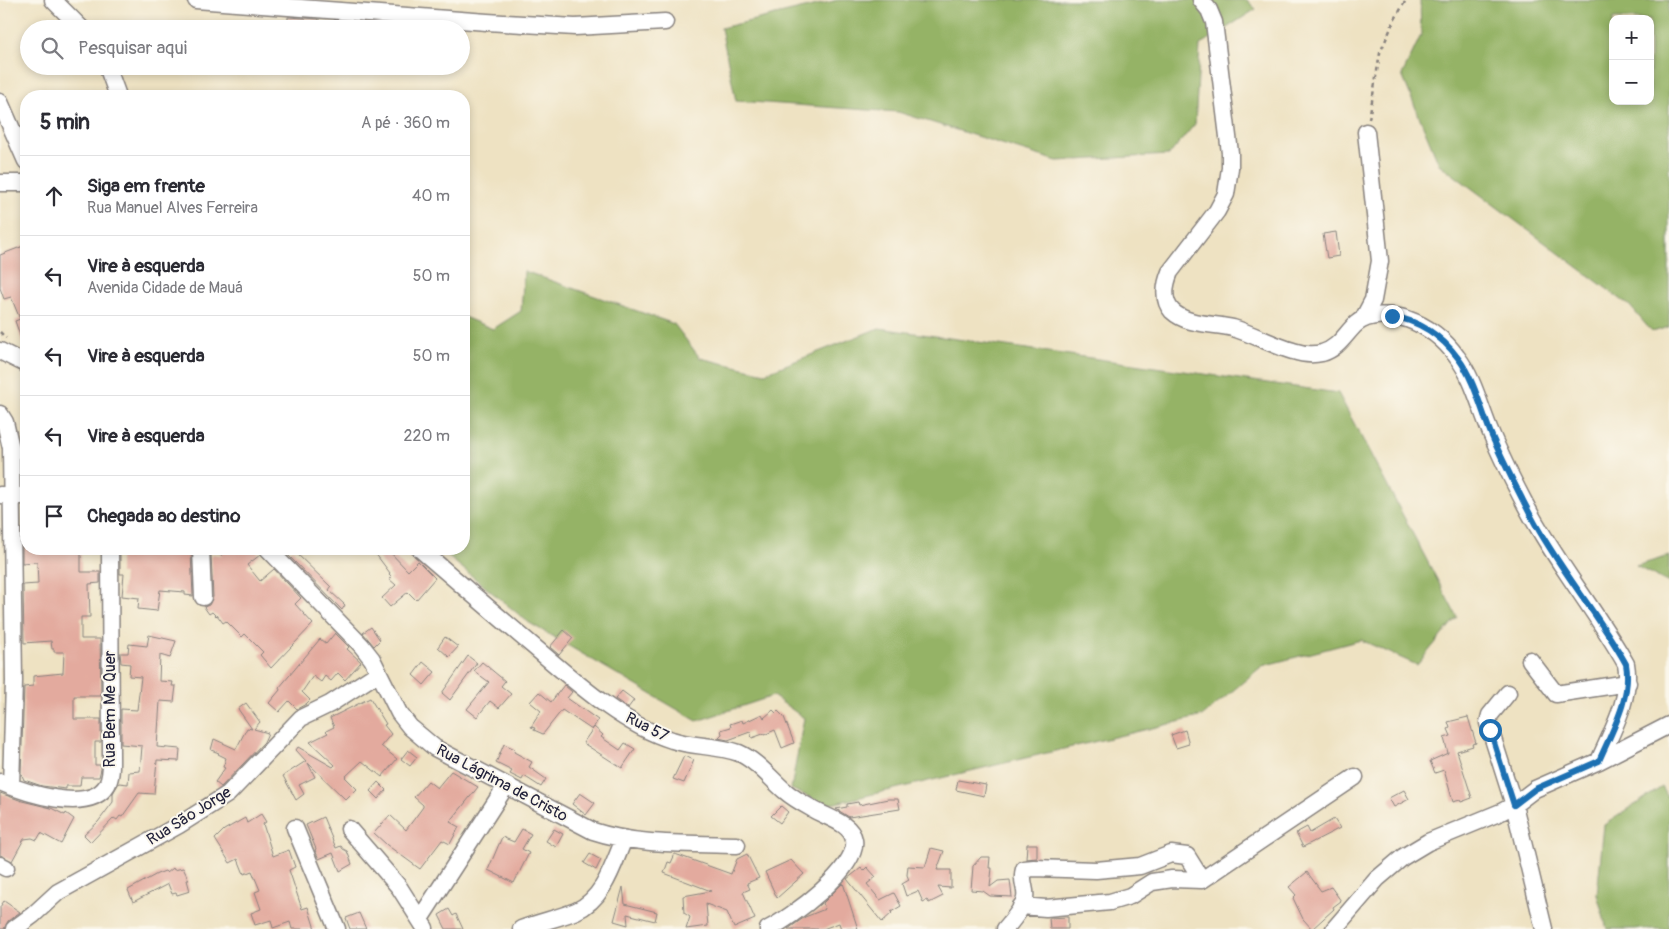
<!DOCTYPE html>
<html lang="pt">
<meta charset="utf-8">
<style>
body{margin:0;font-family:Pangolin,sans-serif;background:#f7f7f7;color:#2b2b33}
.controls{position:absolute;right:15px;top:15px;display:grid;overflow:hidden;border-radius:10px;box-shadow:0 2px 8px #0003}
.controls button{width:45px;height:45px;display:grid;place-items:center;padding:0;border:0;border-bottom:1px solid #e1e1e2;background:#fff;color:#2b2b33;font:25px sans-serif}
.stop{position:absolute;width:15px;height:15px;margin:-11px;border:4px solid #1f6fb2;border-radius:50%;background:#fff}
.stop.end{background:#1f6fb2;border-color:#fff;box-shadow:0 1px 5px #0008}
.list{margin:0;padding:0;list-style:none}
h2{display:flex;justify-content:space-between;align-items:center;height:65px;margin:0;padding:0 20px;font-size:21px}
h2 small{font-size:16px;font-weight:400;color:#7c7c81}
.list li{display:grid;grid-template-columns:32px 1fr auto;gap:15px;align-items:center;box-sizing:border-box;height:80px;padding:0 20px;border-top:1px solid #e1e1e2}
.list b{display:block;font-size:19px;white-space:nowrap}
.list p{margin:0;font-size:16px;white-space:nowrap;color:#7c7c81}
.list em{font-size:16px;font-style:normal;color:#7c7c81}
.icon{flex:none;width:28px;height:28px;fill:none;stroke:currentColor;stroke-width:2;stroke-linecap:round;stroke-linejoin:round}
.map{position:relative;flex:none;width:1669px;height:929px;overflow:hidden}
.search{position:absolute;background:#fff;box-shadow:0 2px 8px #0003;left:20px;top:20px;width:450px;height:55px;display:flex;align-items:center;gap:12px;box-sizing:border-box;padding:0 18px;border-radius:28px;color:#7c7c81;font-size:19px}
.panel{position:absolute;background:#fff;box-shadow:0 2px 8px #0003;left:20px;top:90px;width:450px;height:465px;border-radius:20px}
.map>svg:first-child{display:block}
</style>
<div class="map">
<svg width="1669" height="929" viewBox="0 0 1669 929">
<rect width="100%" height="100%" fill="#fbf7ec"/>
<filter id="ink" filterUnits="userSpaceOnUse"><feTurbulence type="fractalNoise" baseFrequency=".02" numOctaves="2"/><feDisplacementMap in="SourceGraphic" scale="10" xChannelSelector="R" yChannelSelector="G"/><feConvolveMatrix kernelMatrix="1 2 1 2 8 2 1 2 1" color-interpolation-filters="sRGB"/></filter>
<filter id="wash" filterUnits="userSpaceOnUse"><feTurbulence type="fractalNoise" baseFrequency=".0096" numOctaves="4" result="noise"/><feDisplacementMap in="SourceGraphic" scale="20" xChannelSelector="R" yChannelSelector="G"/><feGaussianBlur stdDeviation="1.12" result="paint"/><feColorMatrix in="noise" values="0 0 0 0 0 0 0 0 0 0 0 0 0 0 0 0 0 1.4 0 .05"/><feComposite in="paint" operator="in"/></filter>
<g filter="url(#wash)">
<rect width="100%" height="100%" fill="#eee2c2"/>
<path fill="#95b366" stroke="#5c6a50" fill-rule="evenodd" d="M838,0H1247L1256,9L1200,45L1195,124L1169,155L1057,161L898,112L736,101L721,28Z
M1420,0H1669V327L1652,332L1630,306L1439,164L1402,75L1421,35ZM1613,19H1650V101H1613Z
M524,271L674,324L700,358L765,373L879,328L1338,393L1457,617L1417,665L1361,640L1262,666L1203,716L827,805L791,789L804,718L773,696L697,721L528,622L439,549H464V317L493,329L521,311Z
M1669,556V583L1636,566Z
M1662,787L1669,799V929H1607L1597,894L1604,825Z"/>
<g id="blocks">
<path fill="#e3aa9e" d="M288,17L319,19V29H288Z
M1336,232L1339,256L1327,258L1323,234Z
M26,245V348L25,349L15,321L20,319L11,297L4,299L0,288V255Z
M22,545H26V549H81V572H100V583L89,584L90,617H81V639H100L101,696H74V719H101V742H95V765H101V769L99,777H81L80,786H66V789L42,786L24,780L21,773L24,687L33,686V676L63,673L64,652H54V649H52L51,641L24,643L23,585L38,584L37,562L22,563Z
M137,549H156V550L191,553L193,596L185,595V592L160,590L157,611L138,609L139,598L122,596L124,574H120V551L137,552Z
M217,549H254L260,555L247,565L260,581L274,569L301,598L295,604L313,624L271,668L260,655L263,652L245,634L242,637L226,621L223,623L217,615L216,616L212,612L209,614L204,607L209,605L213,597L211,554L222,555Z
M292,549L331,587L329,590L345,605L342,610L287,554Z
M372,549H387L408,571L418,561L435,578L416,600L408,592L390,607L382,598L396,585L389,579L392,577L389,574L390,573Z
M371,627L380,640L374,646L363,633Z
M564,630L573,638L559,655L550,647Z
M335,633L349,647L347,649L361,662L345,680L338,673L331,681L325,676L321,682L313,676L302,692L310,700L306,704L297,709L289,701L279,712L269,703L280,690L279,688L320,639L326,644Z
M149,635L176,641L170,658L160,655L159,681L173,682L172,686H176L174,702L160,701L157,747L180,749L179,761L157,760L154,794L139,793L122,817L120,816L117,820L114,818L91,842L84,835L98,822L113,802V793L119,783L128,784L129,772L140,771L142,746L121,744V709L137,710L141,677L129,676L130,664L121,663L120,653H128L129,644L147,646Z
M445,637L458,647L449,657L438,647Z
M468,656L477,663L450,700L442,693Z
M423,662L435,672L424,685L413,675Z
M482,662L505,681L501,686L511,694L499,708L490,701L477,717L467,709L489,682L474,671Z
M564,685L572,692L567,698L598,720L592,730L562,710L543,734L534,730L535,728L531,727L541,711L530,702L539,692L551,702Z
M622,691L634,700L628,708L615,699Z
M370,698L386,724L384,725L391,734L381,746L397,759L382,777L362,761L345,777L357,789L346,800L308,763L315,777L299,785L304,794L296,800L283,776L306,761L296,750L298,747L333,767L335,765L310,742L328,733L326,731L334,727L330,718Z
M246,703L260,722L254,729L268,733L264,742L221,787L215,782L225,768L223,767L226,758L218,754L219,753L211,750L214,739L236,749L247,728L252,729L238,709Z
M773,710L776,713L778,711L784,717L794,743L782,748L775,730L764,735L763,734L752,738L750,732L728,740L718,738L722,734L721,730L731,727L730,724L742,720L743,723L762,714L764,718Z
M1468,717L1476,743L1472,744L1473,746L1457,751L1472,798L1461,802L1460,800L1453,802L1444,770L1435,773L1430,761L1448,753L1444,738L1451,736L1448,729L1450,728L1448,722Z
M594,727L603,735L601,737L620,750L625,743L635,749L622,768L583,743Z
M1185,730L1189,744L1176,748L1171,735Z
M504,744L515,749L514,752L532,762L529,767L546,779L541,787L524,776L522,780L510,774L512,771L496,763Z
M408,750L417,757L410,766L401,759Z
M684,756L694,760L684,783L673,779Z
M451,771L478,787L450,822L459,827L450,844L442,840L420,869L387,845L374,833L390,815L406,830L423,807V805L414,797L428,781L437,788Z
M958,780L986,785L984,796L956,790Z
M378,782L386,790L378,799L370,791Z
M1404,790L1409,799L1394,807L1389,798Z
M0,793L22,801L51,808L65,815L66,813L74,819L61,844L41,833L37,840L32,838L24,839L12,861L0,855Z
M580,793L595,803L586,815L572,804Z
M888,799H898L900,809L849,817L836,809L847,807V804L858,802L859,805Z
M781,806L788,812L780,823L771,816Z
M261,814L266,822L263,824L273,856L289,850L295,867L289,870L302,909L308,907L315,929H292L290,922L273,928L271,920L255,925L251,913L261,909L255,892L260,890L252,871L244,874L238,859L230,863L215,839L224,830L245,818L247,823Z
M323,817L336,848L341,846L343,849L347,851L352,864L340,871L333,853L319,859L315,850L316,849L306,825Z
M1334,819L1340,828L1303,847L1296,833L1307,827L1310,833Z
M522,829L531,834L522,849L529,853L514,883L488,870L502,837L514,842Z
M554,829L563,834L556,847L546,841Z
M1027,844H1037V858L1026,859Z
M931,848L944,851L937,870H951V888L938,887L943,896L929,903L927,900L923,902L918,891L906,896L902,884L909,880L907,875L908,866L925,867Z
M590,854L601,860L596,870L584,863Z
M675,854L731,874L737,859L747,854L759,878L747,883L750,889L743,892L755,919L734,928L727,912L706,904L708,926L686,929L690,917L684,913L683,896L711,891L664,873L668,862L671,863Z
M981,857H990L989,868H992L990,887L998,881L1010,880L1012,897L990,896L983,891L971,890L973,866Z
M791,860L804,874L777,898L765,872Z
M867,867L876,877L867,884L880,900L894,893L901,906L891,912L892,913L882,922L847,879L861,868L863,871Z
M173,868L174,870L183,868L189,880H187L190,891L177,895L176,893L172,894L168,884L133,902L128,890L157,874L165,871L167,873Z
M1307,872L1321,891L1331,887L1341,901L1333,907L1334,909L1312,929L1303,919L1293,898L1296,895L1289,887Z
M843,883L858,929H841L839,923L823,929H788L805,917L825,909L823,903Z
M623,887L625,904L657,912L655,921L627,914L628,925L614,921Z
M4,901L20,912L8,921L4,929H0V907Z
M449,909L453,916L456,914L463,929H446L439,915Z
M359,913L366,929H350L346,918Z
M1068,917V929H1050L1049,918Z"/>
</g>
</g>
<g filter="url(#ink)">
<use href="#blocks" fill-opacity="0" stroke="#88827e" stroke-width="1"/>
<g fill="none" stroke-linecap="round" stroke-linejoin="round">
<defs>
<path id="minor" d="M53,0L82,29
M196,0L487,22L575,27L665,22
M1201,0L1209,10L1214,22L1230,153V168L1226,194L1217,211L1170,272C1165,284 1162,300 1172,311C1188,326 1213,323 1233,328C1253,334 1272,345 1293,351C1302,354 1313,355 1322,353C1339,348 1345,334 1356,324C1368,313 1393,314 1407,319C1427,326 1445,340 1457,357C1474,379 1480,408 1491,433C1501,457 1513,481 1525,504C1554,560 1595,609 1626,664C1632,697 1612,731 1599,761
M107,66L118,96
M0,102L26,161
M0,183H26
M1363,319L1373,300L1380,261L1366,132
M0,351L26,364
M0,414L5,422L11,448L14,681L11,787
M0,495L26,496
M201,549L203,597
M268,549L361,645L372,659L399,713L410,727L435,748L593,831C638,846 690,843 737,845
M420,549C457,581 494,613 532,645C571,678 622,725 672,740C693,747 717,745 739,753C757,761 771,779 785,791C793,798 802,803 811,808C824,817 851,822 854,840C859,868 791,918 768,929
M1530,660L1556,694L1628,683
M1508,693L1490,715L1488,723L1514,805L1544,929
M0,782C24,792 89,815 107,785C112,776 111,764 111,754L110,549
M295,828L337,929
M349,829L399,887L425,928
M0,865L6,868
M1021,906L1046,908L1110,902L1130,896L1152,882L1172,879L1202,880
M420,919L506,786
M14,929L33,915L58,892L179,825L228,794L301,718L330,704L378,673
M521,929C539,922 559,918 576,911C604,899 613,865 624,839
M1005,929C1011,922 1024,907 1025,898C1027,888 1020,882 1024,869L1034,868L1096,870L1140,866L1171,854L1187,856L1202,880L1355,777
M1334,929L1377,879L1403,857L1428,842L1501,812L1514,805L1535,789L1599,761L1669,725"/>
</defs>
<use href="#minor" stroke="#88827e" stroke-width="19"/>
<path stroke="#88827e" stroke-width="2.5" stroke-dasharray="4 4" stroke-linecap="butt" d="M1369,119L1380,53L1394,21L1406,0
M0,332L6,338"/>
<use href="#minor" stroke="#fff" stroke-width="16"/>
</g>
</g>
<g fill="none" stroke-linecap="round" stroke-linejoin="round" filter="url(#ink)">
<path stroke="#1f6fb2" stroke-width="6" d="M1392,316C1419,321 1441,335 1458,358C1474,379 1481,409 1491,434C1503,462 1517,489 1531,516C1558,568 1598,613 1626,664C1632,697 1612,731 1599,761L1535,789L1514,805L1490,730"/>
</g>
<g text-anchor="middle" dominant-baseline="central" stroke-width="4" stroke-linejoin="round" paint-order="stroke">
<g font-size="16" fill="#22223b" stroke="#fbf7ec">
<text transform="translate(110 709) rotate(-90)">Rua Bem Me Quer</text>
<text transform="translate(647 727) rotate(27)">Rua 57</text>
<text transform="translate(502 783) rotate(28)">Rua Lágrima de Cristo</text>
<text transform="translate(189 816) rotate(-32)">Rua São Jorge</text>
</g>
</g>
</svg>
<div class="controls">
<button>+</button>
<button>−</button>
</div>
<div class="stop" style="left:1490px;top:730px"></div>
<div class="stop end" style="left:1392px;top:316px"></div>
<div class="search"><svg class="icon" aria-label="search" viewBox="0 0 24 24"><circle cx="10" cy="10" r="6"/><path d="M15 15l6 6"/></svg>Pesquisar aqui</div>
<section class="panel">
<h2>5 min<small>A pé · 360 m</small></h2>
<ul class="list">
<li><svg class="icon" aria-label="ahead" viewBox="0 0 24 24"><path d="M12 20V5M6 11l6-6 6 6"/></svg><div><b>Siga em frente</b><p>Rua Manuel Alves Ferreira</p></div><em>40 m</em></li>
<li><svg class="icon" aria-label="left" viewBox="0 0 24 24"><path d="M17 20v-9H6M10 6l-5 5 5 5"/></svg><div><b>Vire à esquerda</b><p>Avenida Cidade de Mauá</p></div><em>50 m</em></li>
<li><svg class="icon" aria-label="left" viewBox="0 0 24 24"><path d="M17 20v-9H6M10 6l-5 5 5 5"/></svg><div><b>Vire à esquerda</b></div><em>50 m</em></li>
<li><svg class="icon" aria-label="left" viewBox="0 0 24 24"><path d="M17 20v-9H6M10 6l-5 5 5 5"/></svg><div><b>Vire à esquerda</b></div><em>220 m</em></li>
<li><svg class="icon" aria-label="arrive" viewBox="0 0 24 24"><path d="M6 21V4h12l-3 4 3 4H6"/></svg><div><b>Chegada ao destino</b></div></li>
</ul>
</section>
</div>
